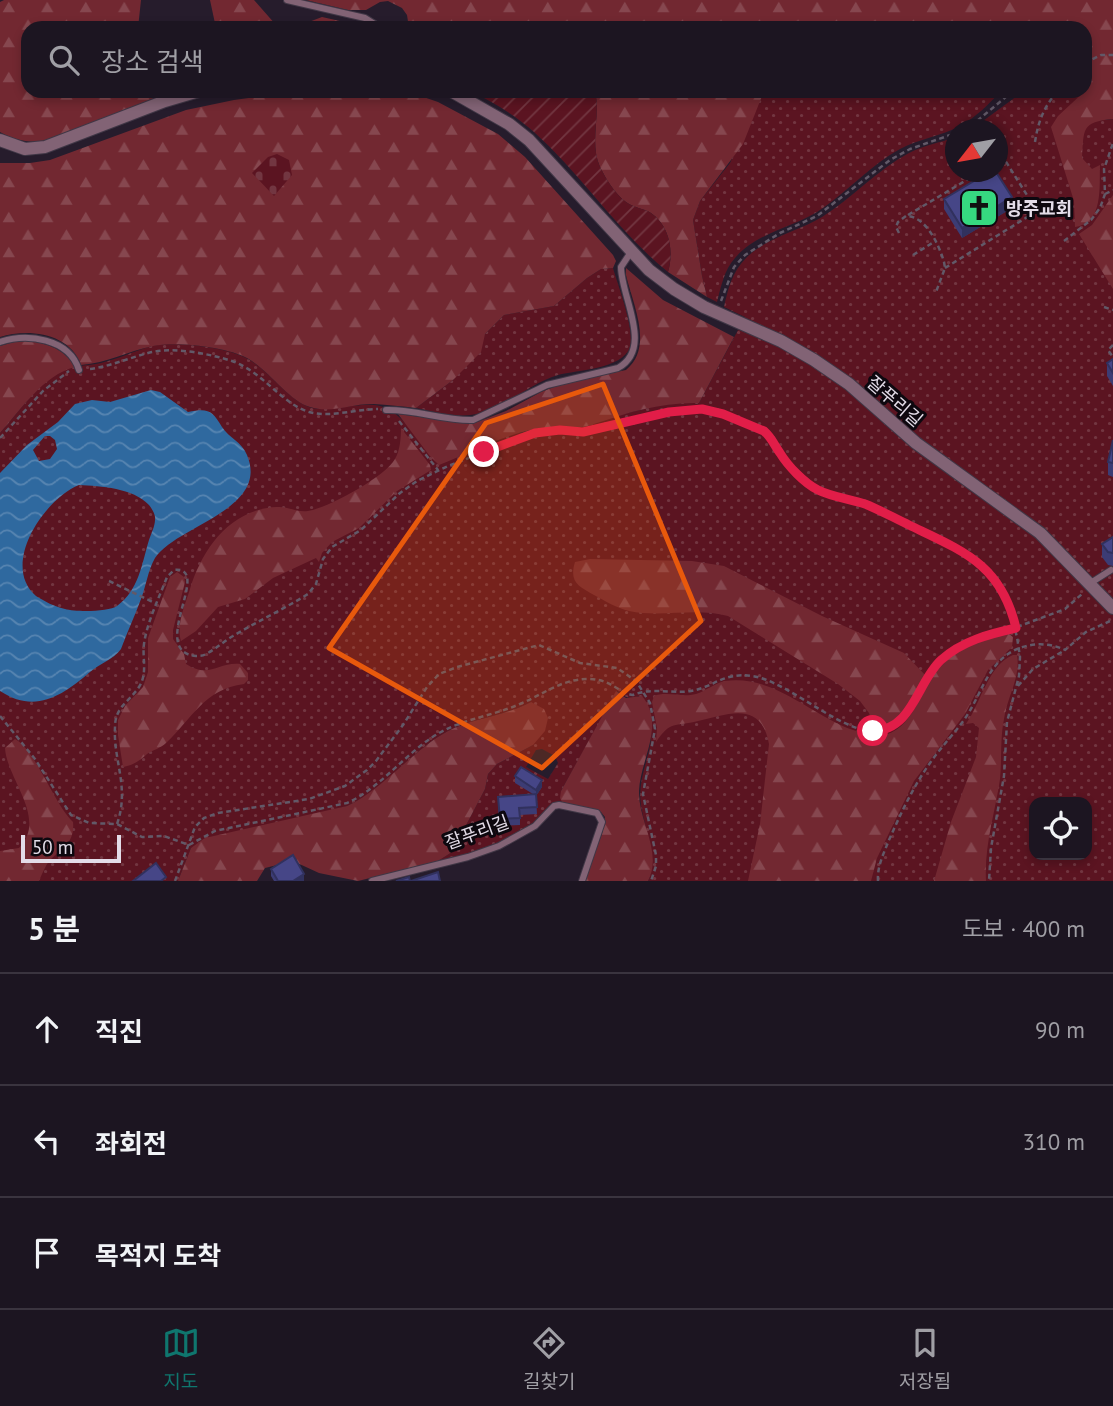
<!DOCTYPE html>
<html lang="ko">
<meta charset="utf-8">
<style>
body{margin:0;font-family:"PT Sans","Noto Sans KR",sans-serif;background:#251e2a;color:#f1f3f6}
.controls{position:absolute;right:21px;bottom:21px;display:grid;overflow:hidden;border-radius:14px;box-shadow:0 4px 10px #0003}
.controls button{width:63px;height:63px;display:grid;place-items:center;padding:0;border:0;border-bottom:2px solid #3a343f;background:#1c1521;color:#f1f3f6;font:35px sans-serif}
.compass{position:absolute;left:945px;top:119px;width:63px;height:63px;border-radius:50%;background:#1c1521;box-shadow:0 4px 10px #0003;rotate:239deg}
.scale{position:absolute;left:21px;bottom:18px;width:100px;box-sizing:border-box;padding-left:7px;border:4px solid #e3dce8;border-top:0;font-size:19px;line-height:24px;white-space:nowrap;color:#e3dce8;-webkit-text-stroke:5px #0d080f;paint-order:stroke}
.stop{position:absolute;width:21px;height:21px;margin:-16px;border:5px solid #e11d48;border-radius:50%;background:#fff}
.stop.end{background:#e11d48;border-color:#fff;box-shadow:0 2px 7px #0008}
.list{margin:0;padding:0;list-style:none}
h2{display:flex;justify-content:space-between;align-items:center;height:91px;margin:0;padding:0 28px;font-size:30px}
h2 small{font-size:23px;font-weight:400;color:#a09fa5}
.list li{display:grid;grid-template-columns:46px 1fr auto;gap:21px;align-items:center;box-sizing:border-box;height:112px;padding:0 28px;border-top:2px solid #3a343f}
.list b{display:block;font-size:26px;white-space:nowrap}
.list em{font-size:23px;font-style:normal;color:#a09fa5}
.icon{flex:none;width:38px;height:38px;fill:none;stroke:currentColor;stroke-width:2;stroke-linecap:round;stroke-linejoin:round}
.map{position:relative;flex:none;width:1113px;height:881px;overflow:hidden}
.search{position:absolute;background:#1c1521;box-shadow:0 4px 10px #0003;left:21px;right:21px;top:21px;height:77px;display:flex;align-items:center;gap:18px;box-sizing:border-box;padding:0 24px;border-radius:21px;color:#a09fa5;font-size:26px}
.sheet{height:427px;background:#1c1521}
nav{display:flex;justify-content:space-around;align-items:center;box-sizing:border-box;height:98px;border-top:2px solid #3a343f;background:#1c1521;font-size:19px;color:#a09fa5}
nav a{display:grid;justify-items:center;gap:4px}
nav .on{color:#0f766e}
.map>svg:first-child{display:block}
</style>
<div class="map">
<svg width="1113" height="881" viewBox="0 0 1113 881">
<defs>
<pattern id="grass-dots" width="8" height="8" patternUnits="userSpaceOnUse" patternTransform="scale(1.75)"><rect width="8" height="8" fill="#5b1421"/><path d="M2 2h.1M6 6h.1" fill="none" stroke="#723641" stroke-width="1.8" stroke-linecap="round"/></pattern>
<pattern id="forest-firs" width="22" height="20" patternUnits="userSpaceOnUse" patternTransform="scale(1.75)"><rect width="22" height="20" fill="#722831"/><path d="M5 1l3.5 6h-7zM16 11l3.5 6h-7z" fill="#86474f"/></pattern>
<pattern id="cemetery-stones" width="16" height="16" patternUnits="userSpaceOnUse" patternTransform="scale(1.75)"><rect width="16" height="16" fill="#5b1421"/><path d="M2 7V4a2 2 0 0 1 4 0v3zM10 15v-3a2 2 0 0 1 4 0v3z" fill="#723641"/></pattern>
<pattern id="garden-furrows" width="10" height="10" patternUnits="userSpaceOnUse" patternTransform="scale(1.75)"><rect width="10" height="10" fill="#5b1421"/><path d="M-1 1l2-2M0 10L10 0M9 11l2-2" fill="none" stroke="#723641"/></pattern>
<pattern id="water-waves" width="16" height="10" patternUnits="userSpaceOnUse" patternTransform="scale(1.75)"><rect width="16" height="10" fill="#2f699f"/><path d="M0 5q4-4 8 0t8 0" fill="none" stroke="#5785b1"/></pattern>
</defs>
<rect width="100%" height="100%" fill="#261c2c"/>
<path fill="url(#grass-dots)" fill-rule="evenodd" d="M764,91H1001C989,104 975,118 960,126C941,136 919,139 900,149C871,165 850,189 823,208C795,228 758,231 735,258C724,270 721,287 717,302L707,297L702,276L693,220L700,201L730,163Z
M1032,91H1084L1094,121L1113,119V881H648C657,864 646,830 642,811C632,767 670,739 639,696C629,700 625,697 617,691L561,791L562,802C546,804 540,820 527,828C499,844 469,855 438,861L452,852L485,789L488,774L497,764L533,745L531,702C505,716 474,718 448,731C411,751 384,790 347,806L191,848L178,881H0V433C18,413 36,386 59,372C73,365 87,366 101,363C118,359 134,351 152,346C174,341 226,347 246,358C268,369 288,400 309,407C317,410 326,409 335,408C374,404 383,398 411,429L520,433L559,426L581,427L607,418L656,406L677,403H699L745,317L724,307C728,289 732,272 746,258C767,237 797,232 822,217C852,198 877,170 909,153C924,145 940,143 955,137L956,172H998V130L972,129L1017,96ZM542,749L555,756L558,763L548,779L526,767L536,750ZM1034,802H1087V855H1034Z
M613,268C618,286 635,329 630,347C623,369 577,370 558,375C527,384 502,412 470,415C452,417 433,411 416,408L453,380L485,334L504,315L554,306L587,278L601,269Z"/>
<path fill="url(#forest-firs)" d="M4,0H141L138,28H28V91H173L42,142C26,142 14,140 0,132V2Z
M210,0H254L276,25L282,28H216Z
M306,0H1113V119C1081,122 1084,129 1082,158L1092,169L1100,165C1099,186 1104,223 1075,227L1074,201L1051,127L1058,116L1085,91V28H409L407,15L402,8L388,1L380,2L366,10H348Z
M322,17L362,26V28H293Z
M301,91H406L438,102L498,134L525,157L613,255L616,261L613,268L601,269L587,278L554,306L504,315L485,334L481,352L453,380L416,408C402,406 388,405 374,404C353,403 331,414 310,407C289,401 269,370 247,358C227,347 176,341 153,346C128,351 107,363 81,365C70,333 28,328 0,337V163H30L50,160L186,110L234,100Z
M595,91H764L743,144L700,201L693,220L702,276L707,297L668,272C674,252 670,226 651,213C643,208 634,208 626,202C615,194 606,179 600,167C589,142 601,116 595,91Z
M1113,195V289L1079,234L1092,225Z
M626,268L663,300L734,337L699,403C662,402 629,412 594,424C576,431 555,426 535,429C503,435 470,453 439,465L429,455L398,414L472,424L506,411L541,392L567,382L626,370C654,347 633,305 626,275Z
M21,340C42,342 64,347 75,367C43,375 21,410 0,433V346Z
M401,428L430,465L431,470L397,491L359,528L332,542L322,553L319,562L316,558L273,578L245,599L218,607L196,631L181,641C176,625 185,605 190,589C202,549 230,509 277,507C287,506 298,513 308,511C328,508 385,477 395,459C400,451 401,438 401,428Z
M590,559L692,561L724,566L822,616L904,653L926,676C915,696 901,727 874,727L869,713L860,701L838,684L728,616C695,607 662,618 629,611C617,608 605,601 594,595C578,586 569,582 575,562Z
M177,572L184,577L185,582L173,630V639L184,654L186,664C209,679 218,662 240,664L248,673V680L244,684C204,689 192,719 166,743C161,748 153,750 147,754C139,761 134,765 123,767L118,735V720L125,706L143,687L148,672V638L170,577Z
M1002,634H1009L1013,637L1012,647L988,670L965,714L914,781L877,858L871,881H748L760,824L769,744C761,700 728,714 698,721C674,727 671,720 656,742L657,728L652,702L654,696C667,691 682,698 696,694C706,691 715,683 725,681C773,674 811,715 853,730C862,733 870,736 879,736C915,732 920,686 941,666C957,649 981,640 1002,634Z
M1013,655H1017C1021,677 1007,697 1004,719C1000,738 1002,759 1000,779C995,813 984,846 986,881H934L951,822L976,757L979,728L973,723L966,724C981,703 988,665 1013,655Z
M616,691L626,698L642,696C666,725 640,760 639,791C638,821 663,852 648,881H584L602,834L605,817L601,812L562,802L560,798L561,791Z
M531,702L544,709L548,718L545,731L533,745L497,764L488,774L485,789L452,852L438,861L358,881L319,873L293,861L265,868L257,881H178L191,848L205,838L347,806C384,789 411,751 448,731C474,718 505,716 531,702Z
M15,739C35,749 54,804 73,822C75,843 62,847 50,860C45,866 42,874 39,881H0V851L19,848C48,818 7,780 5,748Z"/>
<path fill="url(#cemetery-stones)" d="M277,154L289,160L292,175L274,196L252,173L268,157Z"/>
<path fill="url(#garden-furrows)" d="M470,91H595C601,116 589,142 600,167C606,179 615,194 626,202C634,208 643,208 651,213C670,226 674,252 668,272C617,231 582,175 534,132C515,115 493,102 470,91Z"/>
<path fill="url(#water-waves)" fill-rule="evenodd" d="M151,390L160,392L188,412C208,408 212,410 222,427C229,438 242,442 247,455C270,510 177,525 155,558C148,570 146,586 141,599C135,616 127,632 121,649C113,660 100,663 90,672C62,696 35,714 0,691V473L27,445L58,422L75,404L92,400L110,402ZM45,436H50L55,440L57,449L50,459L39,461L33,450ZM79,485C101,486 133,488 149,505C152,509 156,515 155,520C155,526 151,534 149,540C142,563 139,590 117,606C109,612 75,612 65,609C55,607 44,601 36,596C0,565 44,499 79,485Z"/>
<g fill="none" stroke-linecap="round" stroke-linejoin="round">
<defs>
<path id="lane" d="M287,0L365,18L381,28
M0,342C27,333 69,338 79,370
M386,410C415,409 444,421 473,420L547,385L618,368C654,348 621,297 621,267L631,252
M1089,584L1111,570
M372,881L468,857L499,846L535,826L554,806L559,805L597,813L602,822L582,881"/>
<path id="street" d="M451,91L509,124L529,140L649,270L674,289L704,307L781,341L814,360L849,384L916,443L1040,533L1113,608
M0,140L25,149L45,147L165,101L199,91"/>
</defs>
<use href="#lane" stroke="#403746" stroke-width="8"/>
<use href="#street" stroke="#403746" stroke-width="14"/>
<path stroke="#625968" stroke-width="2.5" stroke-dasharray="5 3.5" stroke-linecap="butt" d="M1085,63L1101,55H1113
M963,130L977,121L1013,91
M1035,142C1038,122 1044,106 1058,91
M1105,194L1113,190
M908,215L980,172
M899,233L896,227L898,222L906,216C926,216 939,245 944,262L945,268L936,292
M1064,241L1091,220L1100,208L1105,194L1104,169L1113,143
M913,255L934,242
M945,268L1037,211L1003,157L998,160
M721,301L734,267L745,255L780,233L817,216L890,160L910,149L956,133
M1104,307L1113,310
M1113,345L1108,350L1113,357
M90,369C112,366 131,357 152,352C176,347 210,354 232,361C263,372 282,404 309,412C330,418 356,409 378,409
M399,421L438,470
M0,438L43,391L69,371
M109,581L157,604
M1017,627L1065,609L1082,594
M1018,686L1033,669L1065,650
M0,716L35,759L71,815L89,823L117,824L142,837L164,836L189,845L215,831L347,803C377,790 403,757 431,738C459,719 490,717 520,704C544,694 563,678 590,679C613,680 618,693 633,695C652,687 671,694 691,691C714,687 723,672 752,676C790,681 848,740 882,730C912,722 918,687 935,666C954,643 987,634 1015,628
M117,824C130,787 113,761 115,727C115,707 129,702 139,687C148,673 142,658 144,644C147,622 159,598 167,577L174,570C214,565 147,652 196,656C200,656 203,656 206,654C216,649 224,641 233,636C258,621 284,609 308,594L316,584L323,559L332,547L361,530L400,493L417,481L448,466L535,433L560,431L583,432L607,425L683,410L702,409L723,414L764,431L771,437L786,462L818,490L879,510L971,558L986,569L1006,597L1017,637L1020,657L1019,676L1007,722L1004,776L991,848L989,881
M175,881L195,827L204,818L218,813L309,799L345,786L367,770L376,761L403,725L427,687L439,674L457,667L539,645L580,663L617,668L636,681L650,703L655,729L643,794L656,855V866L651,881
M878,881C877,866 884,853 889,840C901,813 913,787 930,763C941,747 955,733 966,717C980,696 987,668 1008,654C1024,643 1047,641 1065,650L1086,632L1110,621"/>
<use href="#lane" stroke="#826375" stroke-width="6"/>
<use href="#street" stroke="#826375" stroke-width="12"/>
</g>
<path fill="#3c3c74" d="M944,199L1012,208L962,238L944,209Z
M1113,359V386L1107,376V363Z
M1113,440V477L1108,475V462Z
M1113,537V566L1108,565L1102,557V544Z
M515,776L542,787L536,796L537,814L520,815V825L500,826L498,804L533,794L515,783Z
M271,869L304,881H274L271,876Z"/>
<path fill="#31315e" d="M1012,197V208L962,238V228Z
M542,780V787L536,796V790Z
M304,874V881H293Z"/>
<path fill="#464687" stroke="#31315e" stroke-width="2" d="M989,172H996L1012,197L962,228L944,199Z
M1113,359V373L1107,363Z
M1113,440V463L1108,462Z
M1113,537V553L1108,552L1102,544Z
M521,767L542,780L536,790L515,776Z
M536,794L537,807L519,808L520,818L500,819L498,797Z
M293,855L304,874L293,881H278L271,869Z
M156,863L166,877L161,881H133Z
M438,872L440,881H411Z
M409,877L410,881H396Z"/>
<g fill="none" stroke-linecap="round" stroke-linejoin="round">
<path stroke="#e11d48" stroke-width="9" d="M484,452L535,433L560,430L583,432L669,412L702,409L723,414L764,431C772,438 774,445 780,453C788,466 804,483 818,490C832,497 850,499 865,504C880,510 894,518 909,525C963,551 1001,564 1016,628C989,634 962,641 941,660C917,682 913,730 873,731"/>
</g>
<path fill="#e8590c" fill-opacity="0.2" stroke="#e8590c" stroke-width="5" stroke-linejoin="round" d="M603,384L701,621L542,768L329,648L486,423Z"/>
<defs>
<symbol id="church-square" viewBox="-11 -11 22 22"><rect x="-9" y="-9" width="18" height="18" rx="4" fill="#36d880" stroke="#0d080f"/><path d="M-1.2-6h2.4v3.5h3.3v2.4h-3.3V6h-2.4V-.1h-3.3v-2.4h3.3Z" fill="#111"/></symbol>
</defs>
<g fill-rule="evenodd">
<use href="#church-square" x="957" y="186" width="44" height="44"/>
</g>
<g text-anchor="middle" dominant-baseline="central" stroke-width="6" stroke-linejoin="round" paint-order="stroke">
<g font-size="18" font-weight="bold" fill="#e3dce8" stroke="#0d080f" text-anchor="start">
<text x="1006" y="208">방주교회</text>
</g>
<g font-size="18" fill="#e3dce8" stroke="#0d080f">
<text transform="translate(895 401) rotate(41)">잘푸리길</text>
<text transform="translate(477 832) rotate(-20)">잘푸리길</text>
</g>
</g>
</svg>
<div class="controls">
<button><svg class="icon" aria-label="locate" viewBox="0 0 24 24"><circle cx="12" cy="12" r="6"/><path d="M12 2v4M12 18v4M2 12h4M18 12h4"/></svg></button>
</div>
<svg class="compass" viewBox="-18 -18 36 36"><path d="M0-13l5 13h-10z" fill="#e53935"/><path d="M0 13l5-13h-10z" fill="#a09fa5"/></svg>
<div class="scale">50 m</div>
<div class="stop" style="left:873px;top:731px"></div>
<div class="stop end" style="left:484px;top:452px"></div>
<div class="search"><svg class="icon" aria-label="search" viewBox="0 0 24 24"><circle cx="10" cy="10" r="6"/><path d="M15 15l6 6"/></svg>장소 검색</div>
</div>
<section class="sheet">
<h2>5 분<small>도보 · 400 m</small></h2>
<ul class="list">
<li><svg class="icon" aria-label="ahead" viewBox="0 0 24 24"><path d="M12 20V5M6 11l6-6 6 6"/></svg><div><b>직진</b></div><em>90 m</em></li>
<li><svg class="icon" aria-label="left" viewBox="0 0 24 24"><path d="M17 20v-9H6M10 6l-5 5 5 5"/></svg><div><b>좌회전</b></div><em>310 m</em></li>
<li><svg class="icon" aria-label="arrive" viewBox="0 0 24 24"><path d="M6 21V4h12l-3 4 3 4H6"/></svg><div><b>목적지 도착</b></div></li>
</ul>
</section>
<nav>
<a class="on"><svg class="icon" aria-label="map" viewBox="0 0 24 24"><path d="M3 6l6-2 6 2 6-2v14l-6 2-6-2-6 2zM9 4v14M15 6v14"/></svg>지도</a>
<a><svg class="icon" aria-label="directions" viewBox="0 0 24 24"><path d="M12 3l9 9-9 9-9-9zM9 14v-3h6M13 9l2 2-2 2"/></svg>길찾기</a>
<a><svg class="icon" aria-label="saved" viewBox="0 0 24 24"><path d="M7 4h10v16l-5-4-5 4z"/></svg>저장됨</a>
</nav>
